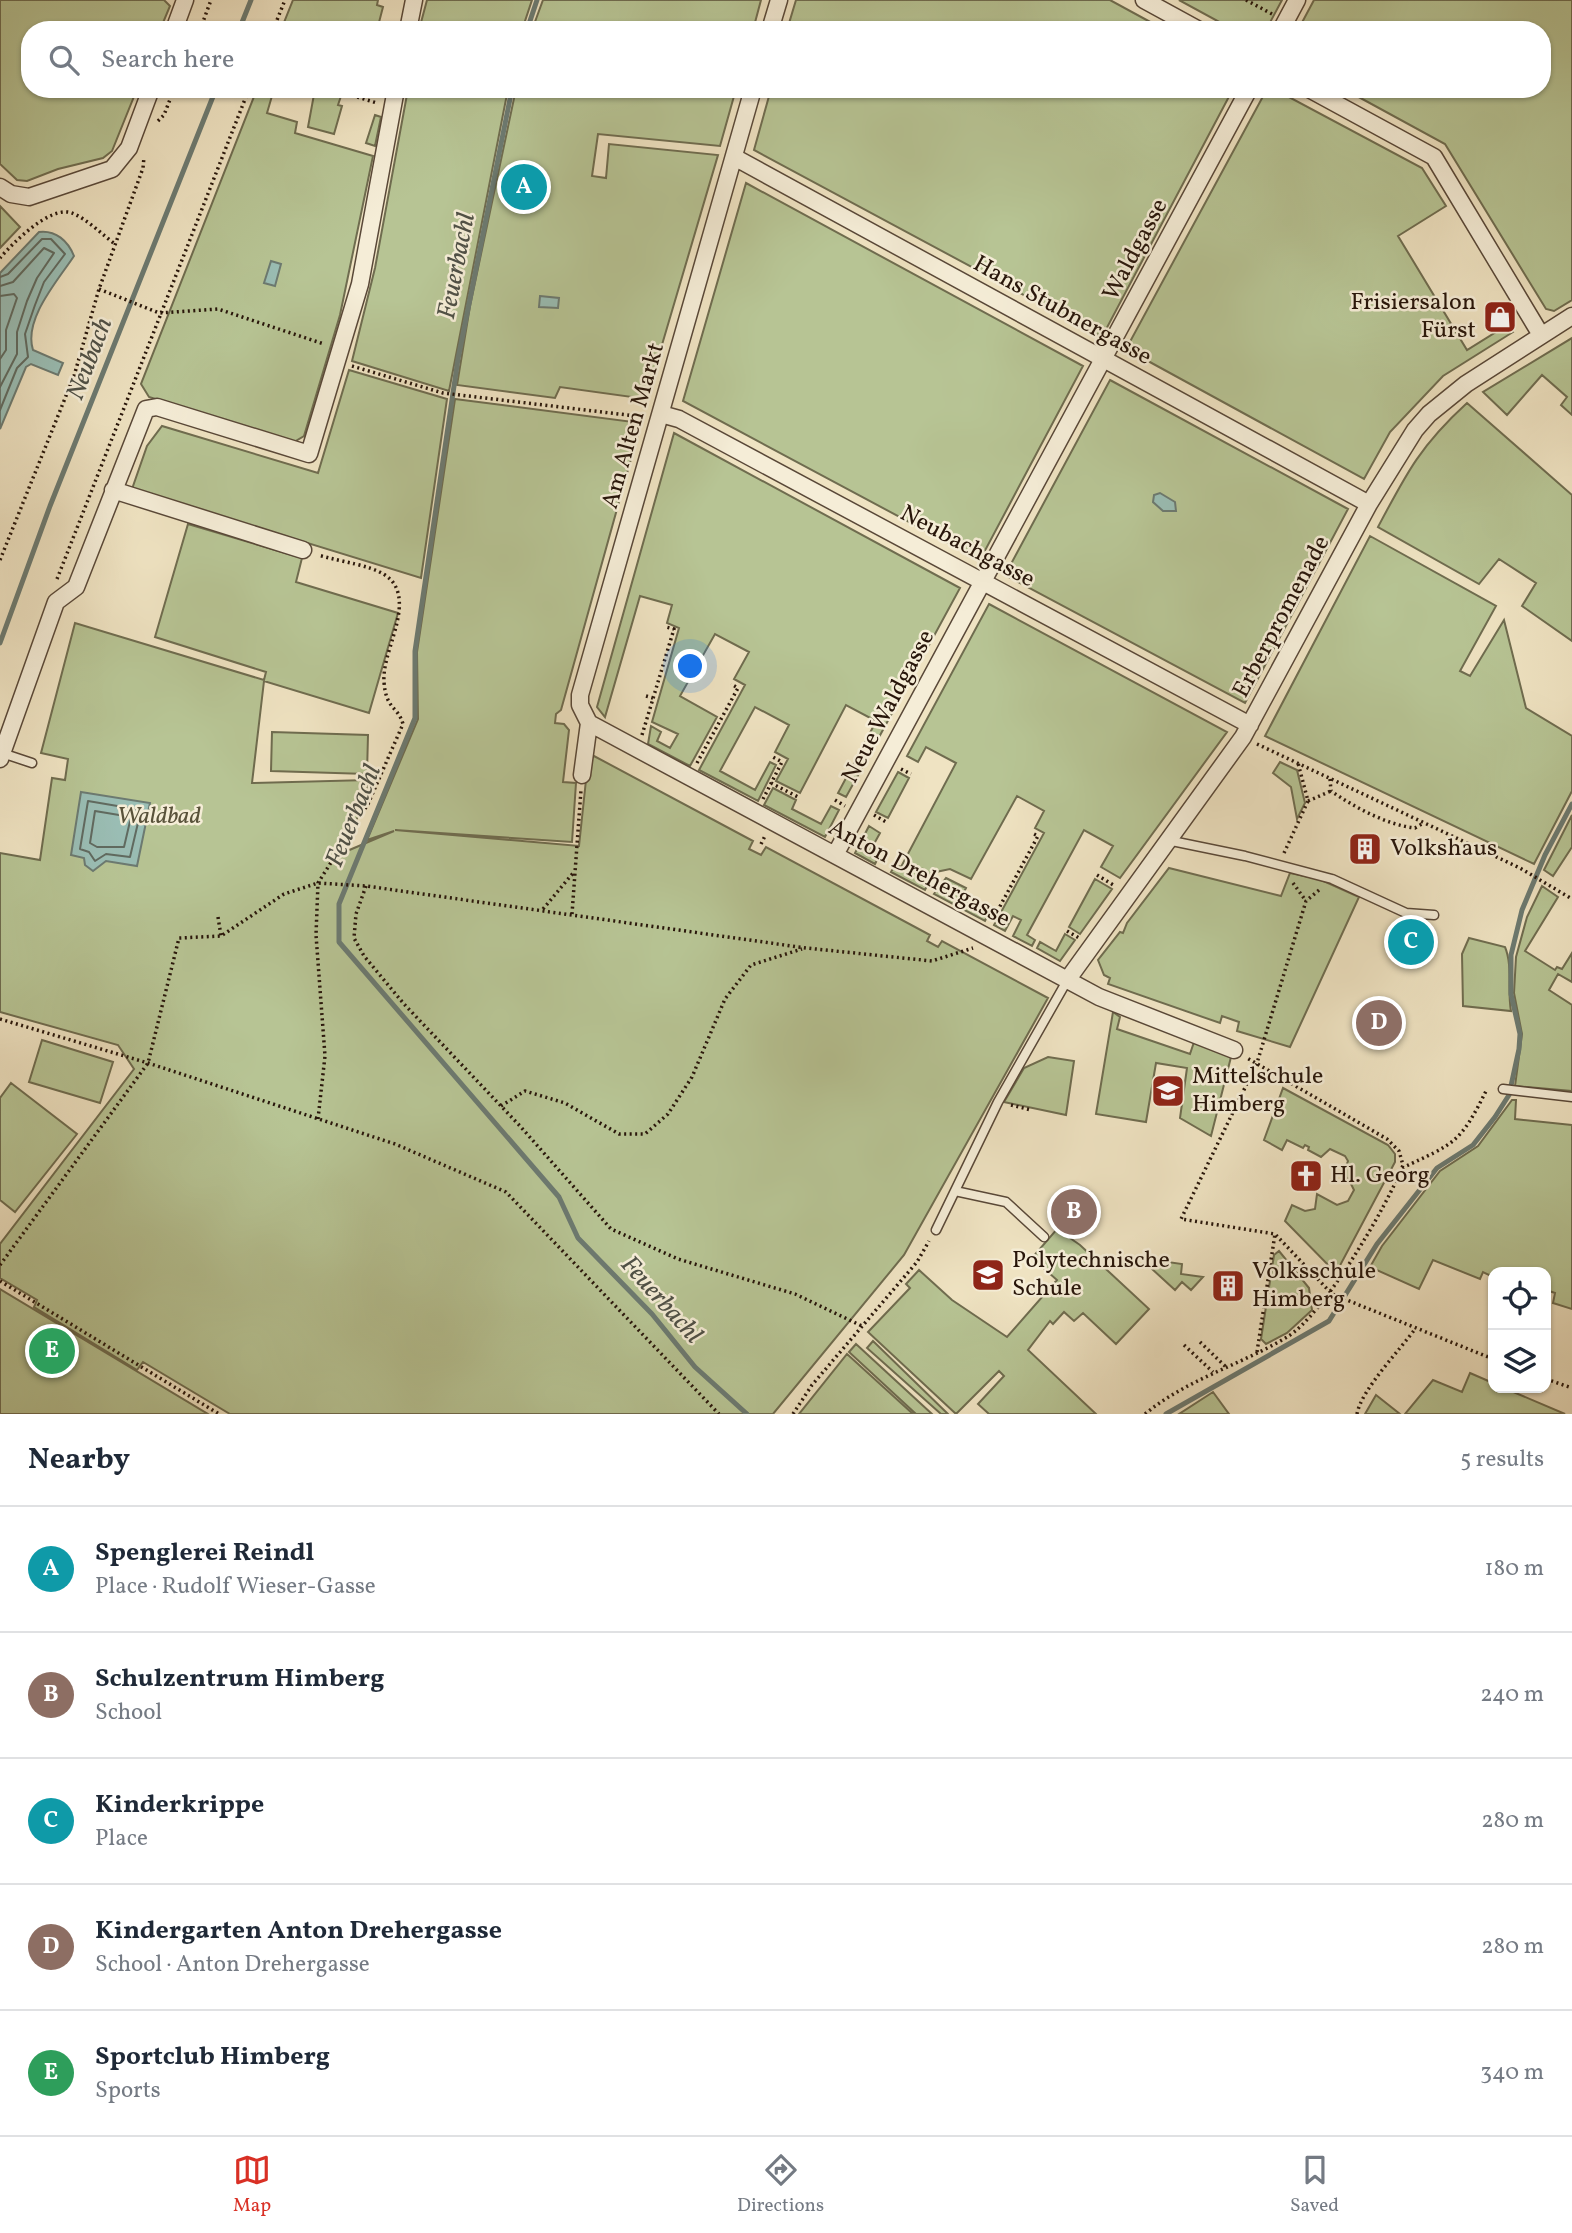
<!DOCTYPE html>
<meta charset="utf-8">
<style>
body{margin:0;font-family:Vollkorn,serif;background:#f6f6f7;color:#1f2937}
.controls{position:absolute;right:21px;bottom:21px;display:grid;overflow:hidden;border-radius:14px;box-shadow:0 2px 5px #0004}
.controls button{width:63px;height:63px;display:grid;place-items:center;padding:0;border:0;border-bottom:2px solid #e0e1e3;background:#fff;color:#1f2937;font:35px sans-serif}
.you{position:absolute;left:691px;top:667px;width:24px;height:24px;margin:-18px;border:5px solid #fff;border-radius:50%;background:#1a73e8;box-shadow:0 0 0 10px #1a73e833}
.badge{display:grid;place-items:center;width:46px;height:46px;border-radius:50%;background:#d93025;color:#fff;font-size:23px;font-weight:700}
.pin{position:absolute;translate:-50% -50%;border:4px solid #fff;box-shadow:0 2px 7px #0006}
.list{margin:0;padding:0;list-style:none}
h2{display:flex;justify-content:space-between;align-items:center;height:91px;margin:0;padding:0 28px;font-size:30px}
h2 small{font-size:23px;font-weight:400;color:#747a83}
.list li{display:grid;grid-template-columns:46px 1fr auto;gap:21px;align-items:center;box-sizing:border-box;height:126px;padding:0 28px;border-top:2px solid #e0e1e3}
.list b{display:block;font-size:26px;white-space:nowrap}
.list p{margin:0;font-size:23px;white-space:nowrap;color:#747a83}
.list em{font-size:23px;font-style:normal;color:#747a83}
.icon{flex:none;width:38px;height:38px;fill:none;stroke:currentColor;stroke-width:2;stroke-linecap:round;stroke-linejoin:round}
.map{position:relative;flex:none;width:1572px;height:1414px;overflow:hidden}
.search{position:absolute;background:#fff;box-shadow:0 2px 5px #0004;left:21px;right:21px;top:21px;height:77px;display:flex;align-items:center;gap:18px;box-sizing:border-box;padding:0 24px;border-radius:28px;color:#747a83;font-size:26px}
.sheet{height:721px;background:#fff}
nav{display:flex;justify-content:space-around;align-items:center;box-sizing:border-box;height:98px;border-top:2px solid #e0e1e3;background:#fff;font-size:19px;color:#747a83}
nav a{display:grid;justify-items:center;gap:4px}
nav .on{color:#d93025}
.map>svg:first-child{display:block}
</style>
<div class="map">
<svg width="1572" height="1414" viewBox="0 0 1572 1414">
<rect width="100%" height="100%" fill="#efe3c2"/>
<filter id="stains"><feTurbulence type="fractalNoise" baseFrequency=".00286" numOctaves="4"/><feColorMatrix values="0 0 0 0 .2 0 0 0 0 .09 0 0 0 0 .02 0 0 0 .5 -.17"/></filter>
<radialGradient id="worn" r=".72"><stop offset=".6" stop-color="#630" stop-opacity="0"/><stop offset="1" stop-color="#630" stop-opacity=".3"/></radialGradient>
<path fill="#b7c494" stroke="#6f6c4f" stroke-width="2" d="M0,0H164L170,6L160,30H30V89H137L112,151L103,158L58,169L27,181L17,180L0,164Z
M293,0H378L377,5L383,7L377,30H281Z
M427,0H532L522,30H419Z
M543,0H761L753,30H532Z
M796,0H1110L1165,30H787Z
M1179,0H1282L1266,30H1234Z
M1314,0H1572V300L1554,311L1546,309L1445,144L1344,89H1542V30H1298Z
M257,89H274L267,113L297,122L295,133L373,156L340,315L304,436L294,442L149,397L141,384Z
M315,89L341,96L338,105L342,106L334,134L308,127Z
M408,89H508L449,391L352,361L375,268Z
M516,89H736L720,146L598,134L592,176L606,178L609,144L718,155L646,399L560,387L555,398L457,385L470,306Z
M771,89H1233L1102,337L754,150Z
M1267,89H1274L1422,168L1446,206L1398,236L1467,350L1509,324L1513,332L1443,376L1390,432L1364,479L1126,349Z
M375,115L381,117L375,146L366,143Z
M746,183L1083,366L980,560L683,401Z
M0,206L20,227L0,248Z
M1572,338V415L1561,405L1567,397L1542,375L1507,415L1483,392Z
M349,370L447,399L421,578L132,489L147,446L162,426L318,473Z
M1110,380L1348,509L1245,703L1005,575Z
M455,399L641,423L561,710L556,714L555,723L564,724L569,730L563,782L576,783L572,842L395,830L579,846L588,761L594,756L753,841L749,849L761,855L766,847L930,935L927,941L938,947L942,941L1048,998L904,1255L773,1414H230L143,1362L137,1370L34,1307L37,1300L0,1278V1244L134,1069L118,1045L0,1012V853L40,860L52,778L65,780L68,759L41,753L75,623L264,680L266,672L155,637L188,524L302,558L296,582L398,613L369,713L264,681L252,783L368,780L366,804L333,857L394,831L367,840L418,719L417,652Z
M1467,403L1572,495V641L1522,606L1536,583L1499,559L1479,584L1378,527C1407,472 1421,445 1467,403Z
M674,433L960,588L872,750L864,745L876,721L846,705L800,793L776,781L788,759L775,752L789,725L755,707L720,771L755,790L770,762L776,765L758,801L699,770L745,685L734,679L749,652L715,634L680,696L717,717L690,766L648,744L651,726L661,732L657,741L670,748L678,734L652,722L679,628L667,623L672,605L640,596L605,717L597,707Z
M1370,536L1496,606L1460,671L1470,676L1504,620L1526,708L1572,736V791L1534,864L1265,736Z
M989,604L1227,732L1120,878L1101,867L1113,846L1084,830L1027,935L1035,940L1032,946L1013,936L1021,920L1013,916L1005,931L994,925L1044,833L1035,828L1044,811L1017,796L971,879L950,869L936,872L932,877L923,869L917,880L924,884L929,882L925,890L891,872L895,865L901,867L956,763L926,747L918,762L907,756Z
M272,732L368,735L367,774L271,771Z
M860,752L868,757L846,797L838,793Z
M1280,762L1297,770L1305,803L1297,819L1291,787L1273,773Z
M898,772L909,778L888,818L876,812Z
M773,788L796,800L792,809L821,824L831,806L839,810L825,837L764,805Z
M1572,815V847L1553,876L1544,870Z
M869,826L880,833L870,851L879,856L875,864L855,853Z
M1169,868L1281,896L1290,873L1319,879L1359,897L1290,1047L1237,1031L1239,1022L1222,1016L1220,1023L1108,984L1110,978L1104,975L1098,960L1120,932L1123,933L1127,923Z
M946,878L966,888L961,898L989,913L985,921L934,894Z
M1095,879L1112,889L1080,934L1069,927Z
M1542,886L1558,897L1525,951L1555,970L1557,967L1562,969L1572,953V982L1558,974L1549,990L1572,1005V1091L1515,1086L1522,1034L1514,993L1516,957L1527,917Z
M1065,934L1075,940L1060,961L1037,948L1040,942L1056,951Z
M1469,938L1505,947C1513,966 1507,990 1511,1011L1463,1006L1462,954Z
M1113,1012L1120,1017L1117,1029L1190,1054L1194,1042L1231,1057L1211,1136L1180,1118L1187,1068L1156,1063L1146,1122L1096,1114Z
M42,1040L113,1062L100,1103L29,1082Z
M1048,1057L1074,1061L1066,1115L1004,1102L1024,1068Z
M11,1083L77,1134L15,1212L0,1200V1098Z
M1283,1088L1388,1145L1395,1154V1162L1336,1273L1285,1221L1292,1205L1305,1211L1315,1209L1317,1194L1337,1205L1348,1201L1354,1190L1348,1178L1342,1176L1348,1161L1345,1156L1330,1149L1321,1157L1308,1150L1309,1147L1305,1145L1303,1148L1287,1140L1282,1150L1264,1140Z
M1512,1100H1516L1515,1119L1572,1125V1309L1553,1303L1555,1293L1546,1290V1272H1493V1277L1483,1272L1480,1279L1433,1260L1419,1289L1370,1267L1382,1246L1440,1171L1478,1146Z
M1057,1229L1080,1245L1149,1309L1116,1344L1083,1313L1074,1321L1064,1312L1053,1324L1050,1321L1028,1350L1096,1414H989L978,1404L1004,1376L999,1371L956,1414L868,1332L910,1288L906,1284L919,1270L952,1300L1007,1337L1057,1280L1032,1258Z
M1279,1251L1309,1288L1312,1310L1287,1333L1266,1344L1261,1339L1274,1255Z
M1140,1258L1182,1264L1181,1274L1203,1277L1191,1290L1182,1282L1175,1290Z
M0,1289L208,1414H0Z
M873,1341L948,1414H941L867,1348Z
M856,1344L932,1414H916L849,1352Z
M847,1354L913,1414H799Z
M1470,1373L1493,1383V1388H1504L1565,1414H1405L1433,1380L1462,1392Z
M1213,1392L1229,1414H1179Z
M1376,1395L1400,1414H1365Z"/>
<path fill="#9abeb5" stroke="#6c7a71" stroke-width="2" d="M39,232C56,230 68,241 74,256C59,279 23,319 33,350L63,363L58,375L31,364L26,367L0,429V273Z
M271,261L281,264L275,286L264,283Z
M540,296L559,298L558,308L539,307Z
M1160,493L1175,502L1176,511H1163L1153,502L1154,495Z
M81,792L150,803L137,866L106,861L93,871L85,865L84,858L71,855Z"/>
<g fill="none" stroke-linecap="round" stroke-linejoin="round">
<path stroke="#606a60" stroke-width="2" d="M0,277L8,274L42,239H51L65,254L44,282L35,305L25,334L28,357L17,368L0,410
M0,286L13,282L44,248L54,253L37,278L27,301L17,332V354L0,387
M0,296L14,294L17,298L6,330V350L0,359
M88,801L141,810L130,857L106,854L95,861L89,852L80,849Z
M95,811L131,817L124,847H97L90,843Z"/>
<path stroke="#6c7a71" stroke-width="5" d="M239,30L251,0
M527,30L537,0
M512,89L458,359L415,651V718L339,904V942L559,1197L578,1238L652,1314L695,1367L747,1414
M0,643L50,506L216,89
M1166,1414L1329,1321L1377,1244L1437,1168L1473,1145L1495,1117L1509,1095L1519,1049L1520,1034L1511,994V955L1522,910L1545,855L1572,804"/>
<defs>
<path id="service" d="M2,753L32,763
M1167,840L1245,856L1332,879L1406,913L1434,915
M1503,1089L1572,1097
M955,1191L1006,1202L1044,1237
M936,1230L998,1102L1068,979"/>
<path id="minor" d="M1144,0L1199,30
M174,30L185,0
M408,30L414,0
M770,30L779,0
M1281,30L1297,0
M1309,89L1434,157L1541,335
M734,157L1369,504
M0,187L11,194L29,197L112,169L129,148L151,89
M661,414L679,419L1250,725
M113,490L303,550
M589,723L1099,997L1234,1050
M0,759L56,602L76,587L146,409L157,407L309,454L360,284L396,89
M582,775L589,723L580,705V695L753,89
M835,855L1249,89
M1068,979L1243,737L1369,504L1415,430L1429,414L1466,384L1572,316"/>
</defs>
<use href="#service" stroke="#594838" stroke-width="11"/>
<use href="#minor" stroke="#594838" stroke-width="19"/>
<path stroke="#27150a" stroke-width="3.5" stroke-dasharray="2 3.5" stroke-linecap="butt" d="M1246,0L1272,14
M200,30L211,0
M273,30L285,0
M331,89L377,103
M158,121L164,115L174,89
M0,258C13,243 50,205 72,213C87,219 103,235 116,245
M99,289L159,313L218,309L324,344
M352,366L443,393L644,417
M0,560L74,376L99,289L143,168L144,157
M57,579L249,89
M646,696L653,698
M642,735L674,629L666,627
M1257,744L1520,868L1572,899
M862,749L872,754
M697,763L738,688L731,684
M901,769L911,774
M1330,779L1331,791C1354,807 1387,825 1415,828L1422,824
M771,783L798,797
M763,799L782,762L773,757
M835,800L845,806
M1308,801L1331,791
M874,815L886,822
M761,844L765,836
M1284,853L1308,801L1298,763
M1097,875L1115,886
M1293,883L1306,901
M366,886L356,914L354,938L364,956L404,1004L520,1126L611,1229L678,1259L795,1294L862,1326
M1319,890L1306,901L1257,1063L1181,1219L1275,1234L1332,1294L1493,1359
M543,909L574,872
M572,914L581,790
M218,917L221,936
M992,921L1038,836L1032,833
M1067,931L1079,938
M0,1019L148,1063L395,1144L506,1192L719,1414
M1011,1105L1031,1110
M501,1106L525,1091L565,1103L619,1134H645L668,1114L692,1077L725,999L751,965L802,949
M318,1119L325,1056L316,935L318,883L368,804L403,724C398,706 386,710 384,682C383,666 390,649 394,634C415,565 371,570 318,555
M1402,1168C1455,1143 1460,1144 1487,1089
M0,1265L148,1063L179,938L221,936L284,894L318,883L366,886L806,948L932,961L973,948
M0,1281L219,1414
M1200,1342L1226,1367
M1184,1345L1213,1372
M1257,1352L1275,1234
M1546,1379L1572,1388
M793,1414L812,1385L917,1262L929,1241
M1145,1414C1187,1379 1241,1365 1287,1337C1323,1316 1388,1205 1403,1165L1399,1151L1387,1139L1247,1058
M1357,1414C1361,1390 1400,1350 1415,1329"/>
<use href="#service" stroke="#f5edd7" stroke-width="8"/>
<use href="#minor" stroke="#f5edd7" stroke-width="16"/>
</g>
<defs>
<symbol id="shop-square" viewBox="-11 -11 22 22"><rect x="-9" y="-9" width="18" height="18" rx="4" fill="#8f2418" stroke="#f5edd7"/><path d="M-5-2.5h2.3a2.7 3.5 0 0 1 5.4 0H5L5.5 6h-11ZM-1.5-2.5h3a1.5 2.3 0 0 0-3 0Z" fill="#fff"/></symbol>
<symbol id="building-square" viewBox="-11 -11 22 22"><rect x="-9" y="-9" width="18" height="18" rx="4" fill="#8f2418" stroke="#f5edd7"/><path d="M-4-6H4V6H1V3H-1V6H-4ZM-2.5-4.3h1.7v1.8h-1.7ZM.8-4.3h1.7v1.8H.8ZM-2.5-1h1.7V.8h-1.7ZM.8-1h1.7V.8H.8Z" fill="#fff"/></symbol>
<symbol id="school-square" viewBox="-11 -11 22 22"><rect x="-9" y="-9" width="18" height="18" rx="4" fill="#8f2418" stroke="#f5edd7"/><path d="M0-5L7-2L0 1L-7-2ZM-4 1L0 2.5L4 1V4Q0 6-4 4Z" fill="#fff"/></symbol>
<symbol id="church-square" viewBox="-11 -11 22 22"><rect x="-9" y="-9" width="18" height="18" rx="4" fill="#8f2418" stroke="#f5edd7"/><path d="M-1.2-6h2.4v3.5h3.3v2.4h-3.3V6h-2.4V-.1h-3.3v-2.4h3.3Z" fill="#fff"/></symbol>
</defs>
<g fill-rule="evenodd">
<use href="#shop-square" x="1481" y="298" width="38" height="38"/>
<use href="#building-square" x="1346" y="830" width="38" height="38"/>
<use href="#school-square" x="1149" y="1072" width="38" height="38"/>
<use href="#church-square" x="1287" y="1157" width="38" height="38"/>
<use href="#school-square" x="969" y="1256" width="38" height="38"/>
<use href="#building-square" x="1209" y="1267" width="38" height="38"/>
</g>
<g text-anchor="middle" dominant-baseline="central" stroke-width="5" stroke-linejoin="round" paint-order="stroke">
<g font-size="24" fill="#27150a" stroke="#f5edd7">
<text transform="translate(1136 250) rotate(-62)">Waldgasse</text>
<text transform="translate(1062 311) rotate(29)">Hans Stubnergasse</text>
<text transform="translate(634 426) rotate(-74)">Am Alten Markt</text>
<text transform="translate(967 547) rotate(28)">Neubachgasse</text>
<text transform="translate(1282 617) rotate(-62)">Erberpromenade</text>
<text transform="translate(889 707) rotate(-62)">Neue Waldgasse</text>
<text transform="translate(919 874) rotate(28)">Anton Drehergasse</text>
</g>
<g font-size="24" fill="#27150a" stroke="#f5edd7" text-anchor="start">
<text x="1476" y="303" text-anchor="end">Frisiersalon<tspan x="1476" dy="28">Fürst</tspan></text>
<text x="1390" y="849">Volkshaus</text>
<text x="1192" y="1077">Mittelschule<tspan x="1192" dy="28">Himberg</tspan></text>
<text x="1330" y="1176">Hl. Georg</text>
<text x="1012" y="1261">Polytechnische<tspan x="1012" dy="28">Schule</tspan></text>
<text x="1252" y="1272">Volksschule<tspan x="1252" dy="28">Himberg</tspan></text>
</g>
<g font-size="24" font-style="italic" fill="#59523a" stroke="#f5edd7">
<text x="159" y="817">Waldbad</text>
</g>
<g font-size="26" font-style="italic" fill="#4f5046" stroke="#f5edd7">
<text transform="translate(457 266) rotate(-79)">Feuerbachl</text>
<text transform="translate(90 359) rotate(-69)">Neubach</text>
<text transform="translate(354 816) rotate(-68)">Feuerbachl</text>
<text transform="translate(661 1300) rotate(48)">Feuerbachl</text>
</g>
</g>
<rect width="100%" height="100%" filter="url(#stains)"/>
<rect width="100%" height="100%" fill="url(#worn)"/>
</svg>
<div class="controls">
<button><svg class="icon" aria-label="locate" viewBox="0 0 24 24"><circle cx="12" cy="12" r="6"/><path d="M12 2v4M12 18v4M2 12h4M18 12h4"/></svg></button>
<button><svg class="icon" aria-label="layers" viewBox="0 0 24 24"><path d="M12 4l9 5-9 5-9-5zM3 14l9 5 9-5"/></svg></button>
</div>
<div class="you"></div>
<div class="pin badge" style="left:524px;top:187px;background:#0f9aa8">A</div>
<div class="pin badge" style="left:1074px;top:1212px;background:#8d6e63">B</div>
<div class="pin badge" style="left:1411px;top:942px;background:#0f9aa8">C</div>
<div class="pin badge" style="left:1379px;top:1023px;background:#8d6e63">D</div>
<div class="pin badge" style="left:52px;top:1351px;background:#2e9e5b">E</div>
<div class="search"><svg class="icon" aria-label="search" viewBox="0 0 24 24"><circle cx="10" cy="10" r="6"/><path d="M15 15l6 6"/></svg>Search here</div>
</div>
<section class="sheet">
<h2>Nearby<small>5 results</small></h2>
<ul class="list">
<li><span class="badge" style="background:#0f9aa8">A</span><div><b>Spenglerei Reindl</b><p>Place · Rudolf Wieser-Gasse</p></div><em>180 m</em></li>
<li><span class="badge" style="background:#8d6e63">B</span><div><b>Schulzentrum Himberg</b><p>School</p></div><em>240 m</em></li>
<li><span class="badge" style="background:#0f9aa8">C</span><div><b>Kinderkrippe</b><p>Place</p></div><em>280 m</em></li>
<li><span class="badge" style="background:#8d6e63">D</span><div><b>Kindergarten Anton Drehergasse</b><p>School · Anton Drehergasse</p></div><em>280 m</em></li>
<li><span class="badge" style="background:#2e9e5b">E</span><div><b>Sportclub Himberg</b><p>Sports</p></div><em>340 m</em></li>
</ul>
</section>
<nav>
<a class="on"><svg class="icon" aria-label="map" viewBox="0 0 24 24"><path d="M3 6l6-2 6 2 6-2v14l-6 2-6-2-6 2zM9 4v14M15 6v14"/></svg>Map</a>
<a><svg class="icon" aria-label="directions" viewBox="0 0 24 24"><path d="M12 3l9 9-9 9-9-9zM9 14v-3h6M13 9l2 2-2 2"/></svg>Directions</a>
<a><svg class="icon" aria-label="saved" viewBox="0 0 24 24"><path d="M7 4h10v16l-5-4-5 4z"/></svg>Saved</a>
</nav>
